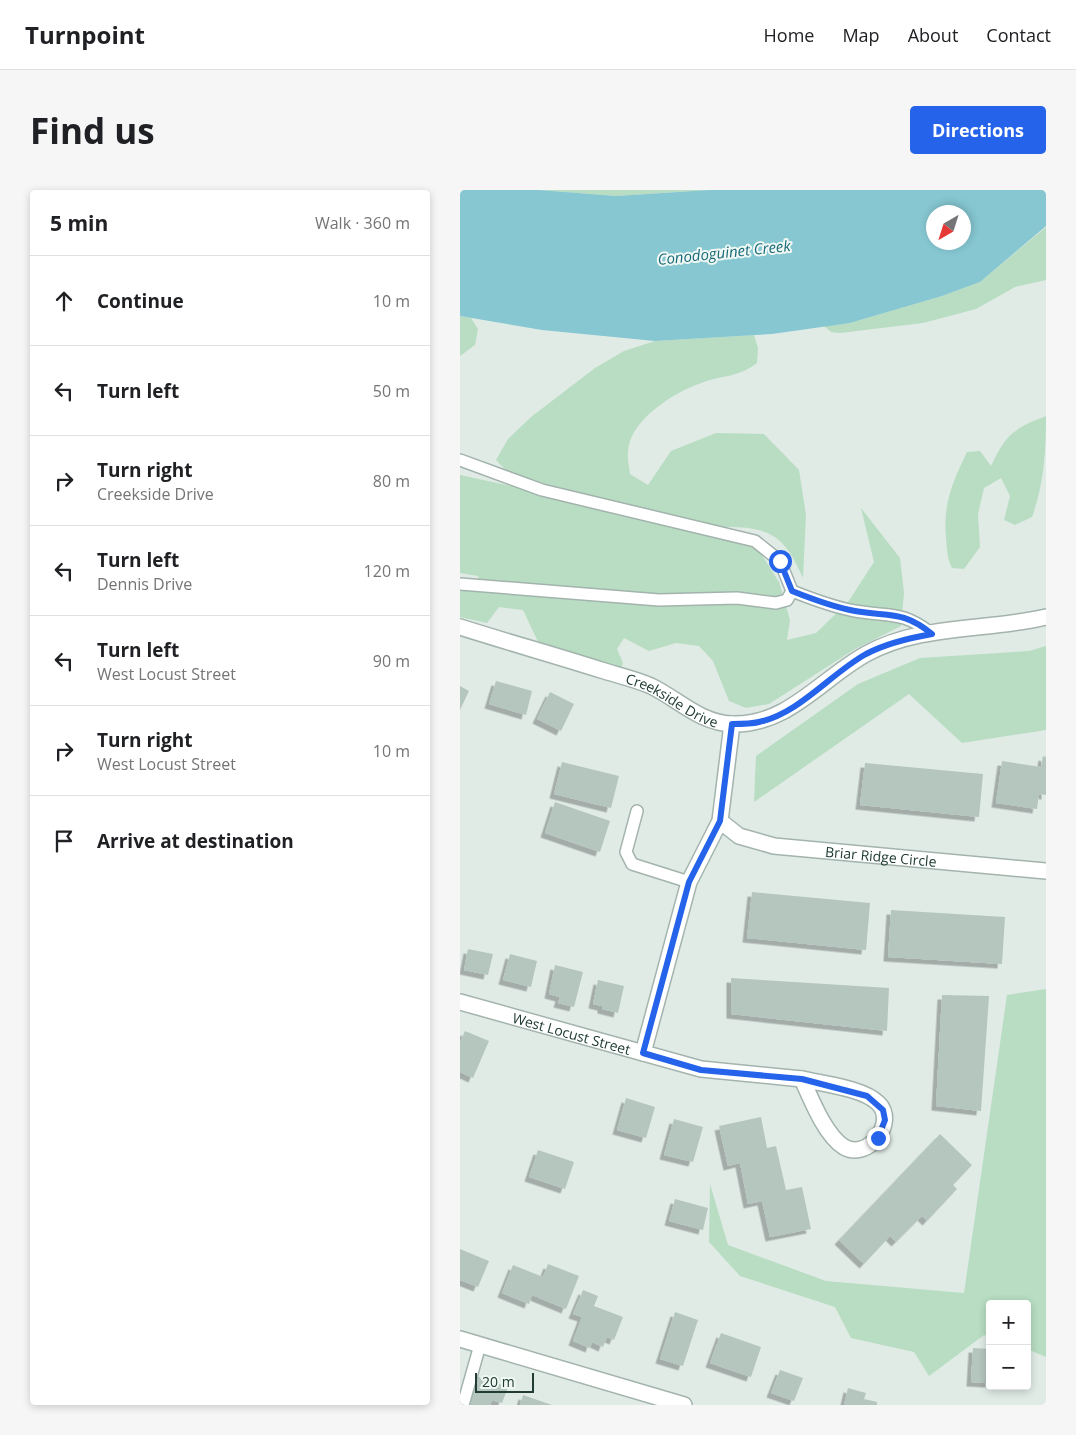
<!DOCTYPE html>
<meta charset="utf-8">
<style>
body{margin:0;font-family:"Open Sans",sans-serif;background:#f6f6f6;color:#202124}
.controls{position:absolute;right:15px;bottom:15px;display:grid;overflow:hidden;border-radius:5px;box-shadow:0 2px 8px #0003}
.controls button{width:45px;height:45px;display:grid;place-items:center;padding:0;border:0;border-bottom:1px solid #e0e0e0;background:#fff;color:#202124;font:25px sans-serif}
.compass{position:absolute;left:466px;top:15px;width:45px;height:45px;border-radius:50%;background:#fff;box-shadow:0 2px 8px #0003;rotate:219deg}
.scale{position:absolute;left:15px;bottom:12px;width:59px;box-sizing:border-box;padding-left:5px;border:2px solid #203c34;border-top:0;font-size:14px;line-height:18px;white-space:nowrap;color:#203c34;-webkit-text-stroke:4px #f0f8f4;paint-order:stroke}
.stop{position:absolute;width:15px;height:15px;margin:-11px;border:4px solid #2563eb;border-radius:50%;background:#fff}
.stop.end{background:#2563eb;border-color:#fff;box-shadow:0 1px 5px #0008}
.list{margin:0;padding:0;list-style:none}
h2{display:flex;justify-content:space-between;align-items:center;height:65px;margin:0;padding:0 20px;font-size:21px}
h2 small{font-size:16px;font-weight:400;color:#757577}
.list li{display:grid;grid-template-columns:32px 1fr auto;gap:15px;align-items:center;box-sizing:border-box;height:90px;padding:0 20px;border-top:1px solid #e0e0e0}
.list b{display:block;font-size:19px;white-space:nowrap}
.list p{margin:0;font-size:16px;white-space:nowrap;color:#757577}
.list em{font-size:16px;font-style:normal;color:#757577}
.icon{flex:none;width:28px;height:28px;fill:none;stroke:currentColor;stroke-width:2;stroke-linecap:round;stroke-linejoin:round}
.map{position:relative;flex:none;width:586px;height:1215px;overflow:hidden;border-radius:5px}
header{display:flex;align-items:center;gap:30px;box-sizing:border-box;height:70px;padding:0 25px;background:#fff;border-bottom:1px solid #e0e0e0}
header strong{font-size:24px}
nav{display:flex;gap:28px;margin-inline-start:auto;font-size:18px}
.intro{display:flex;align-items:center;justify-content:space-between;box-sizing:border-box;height:120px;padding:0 30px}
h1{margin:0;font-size:35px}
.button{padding:12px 22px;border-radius:5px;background:#2563eb;color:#fff;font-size:18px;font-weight:700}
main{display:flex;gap:30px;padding:0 30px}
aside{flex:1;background:#fff;border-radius:5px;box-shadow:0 2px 8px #0003}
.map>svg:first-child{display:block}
</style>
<header>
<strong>Turnpoint</strong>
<nav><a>Home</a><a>Map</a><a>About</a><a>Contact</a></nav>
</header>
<div class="intro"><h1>Find us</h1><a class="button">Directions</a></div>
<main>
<aside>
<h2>5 min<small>Walk · 360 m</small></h2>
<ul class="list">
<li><svg class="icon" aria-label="ahead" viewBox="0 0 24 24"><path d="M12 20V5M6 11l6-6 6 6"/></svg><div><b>Continue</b></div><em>10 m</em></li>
<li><svg class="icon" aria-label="left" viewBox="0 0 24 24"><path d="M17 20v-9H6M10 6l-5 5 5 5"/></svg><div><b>Turn left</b></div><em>50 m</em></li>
<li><svg class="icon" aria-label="right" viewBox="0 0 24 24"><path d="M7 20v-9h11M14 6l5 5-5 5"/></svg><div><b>Turn right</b><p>Creekside Drive</p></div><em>80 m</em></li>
<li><svg class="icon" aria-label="left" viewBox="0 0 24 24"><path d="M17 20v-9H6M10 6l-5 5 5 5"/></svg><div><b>Turn left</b><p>Dennis Drive</p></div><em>120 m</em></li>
<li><svg class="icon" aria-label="left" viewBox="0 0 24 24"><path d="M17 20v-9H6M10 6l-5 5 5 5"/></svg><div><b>Turn left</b><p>West Locust Street</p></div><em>90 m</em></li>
<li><svg class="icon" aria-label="right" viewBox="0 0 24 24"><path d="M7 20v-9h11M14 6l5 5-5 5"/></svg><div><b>Turn right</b><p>West Locust Street</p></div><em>10 m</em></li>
<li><svg class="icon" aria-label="arrive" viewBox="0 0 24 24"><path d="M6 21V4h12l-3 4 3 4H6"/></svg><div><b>Arrive at destination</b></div></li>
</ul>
</aside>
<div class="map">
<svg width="586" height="1215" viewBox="0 0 586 1215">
<defs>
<filter id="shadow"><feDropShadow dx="-4.5" dy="4.5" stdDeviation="0" flood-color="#0004"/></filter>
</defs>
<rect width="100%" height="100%" fill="#e0ebe6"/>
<path fill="#b8ddc2" d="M79,0H249L156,6Z
M586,37V90L555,97L516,119L463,133L380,143L371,142L364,136L390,133L482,106L520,92Z
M0,126L11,128L18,139L15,155L0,166Z
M294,145L298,158L297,173C279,187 264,185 244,192C216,201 170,229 168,261C167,268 169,276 170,284L188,295L211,261L256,243L304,244L339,280L346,325L343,388C325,347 312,337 267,337L298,359L319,392L330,430L327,450L356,443L388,412L414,372L401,318L440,368L444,403L441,436L395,459L309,514L286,518L269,511L253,471L239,456L216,453L189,461L164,448L157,459L163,473L161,479L80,456L63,420L39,417L27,433L0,427V397L21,395L18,386L0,383V285L65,299L36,270L48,249L71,227L135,178L164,161L195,151Z
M586,226C586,261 584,294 572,327L555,335L544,330L550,306L541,288L524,298L518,324L520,357L504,379L492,378C487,369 487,359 486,348C483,314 492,293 507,262L520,261L531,276C546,244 553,239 586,226Z
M586,456V540L502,553L449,504L294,612L296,566L398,494L460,468L569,461Z
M586,799V1167L567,1159V1114H530V1147L524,1145L469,1186L454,1162L391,1148L375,1117L280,1086L249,1052L250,994L268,1055L366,1091L504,1103L547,805Z"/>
<path fill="#86c7d2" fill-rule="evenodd" d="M0,0H79L156,6L249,0H586V36L520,92L482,106L390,133L312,144L195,151L82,140L0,126ZM473,22H503V52H473Z"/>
<path fill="#b5c6bf" filter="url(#shadow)" d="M36,491L72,501L66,525L29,514Z
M0,496L9,501L0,520Z
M90,502L114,514L101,541L77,529Z
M583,566L586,567V605L579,604L577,619L536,613L542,571L581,577Z
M102,572L159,586L151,618L94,604Z
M405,573L523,584L519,627L400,615Z
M95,612L150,631L140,662L85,643Z
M292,702L410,713L406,760L287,748Z
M431,720L545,727L542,774L428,767Z
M8,759L33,764L28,785L4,780Z
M50,764L77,771L71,797L43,790Z
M95,775L123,782L114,817L98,813L100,807L89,804Z
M271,788L429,798L427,841L271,824Z
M138,790L164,796L158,823L142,819V816L133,814Z
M482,805L529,806L521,921L476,916Z
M5,841L29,851L13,888L0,882V852Z
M166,908L195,917L186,948L157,940Z
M301,927L307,958L316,956L326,1000L342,997L351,1039L310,1047L302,1011L288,1014L280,973L268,976L259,936Z
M214,929L243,937L233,972L204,965Z
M480,944L512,975L493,995L497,999L467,1031L462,1026L436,1052L430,1046L404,1074L379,1050Z
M78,960L114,972L105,999L69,987Z
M215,1009L248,1018L243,1040L209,1031Z
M0,1059L29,1071L18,1097L0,1090Z
M88,1074L119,1086L106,1119L72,1105L69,1114L42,1103L53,1075L83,1087Z
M123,1100L138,1106L134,1116L163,1127L154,1150L147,1147L143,1157L132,1152L130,1158L113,1151L122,1127L113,1124Z
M215,1122L238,1130L223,1176L200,1169Z
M261,1143L301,1157L291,1187L250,1173Z
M513,1158L530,1159V1193L511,1192Z
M320,1180L343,1188L334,1211L311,1203Z
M16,1186L48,1197L42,1213L32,1210L30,1215H5Z
M388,1198L406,1203L404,1209L417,1212V1215H384Z
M63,1205L92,1215H60Z"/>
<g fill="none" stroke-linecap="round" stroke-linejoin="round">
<defs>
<path id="service" d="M0,270L82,300L295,351L320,371L332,401C352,409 373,417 395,421C429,427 442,420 472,444
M0,394L199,410L277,408L316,413L327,410L332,401
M177,621L166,662L172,674L229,692
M3,1215L20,1155"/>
<g id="minor">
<path id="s1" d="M0,437C47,452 94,465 141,480C157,485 175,489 191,496C218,509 240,533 272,534C327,536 361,489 406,464C460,434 527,441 586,427"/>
<path id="s2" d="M260,631L279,646L314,656L586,681"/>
<path id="s3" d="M0,812L241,879L342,889"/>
<path d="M183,863L229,692L260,631L272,534"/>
<path d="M342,889C363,894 403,898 418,913C438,932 408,971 384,957C365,945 351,909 342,889Z"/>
<path d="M0,1149L224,1215"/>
</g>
</defs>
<use href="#service" stroke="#a3b3ad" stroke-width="14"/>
<use href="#minor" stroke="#a3b3ad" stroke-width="18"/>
<use href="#service" stroke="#fff" stroke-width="11"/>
<use href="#minor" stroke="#fff" stroke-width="15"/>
</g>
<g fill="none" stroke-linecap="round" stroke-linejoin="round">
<path stroke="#2563eb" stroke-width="6" d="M320,371L332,401C352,409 373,417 395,421C429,427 443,420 472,444C449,448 427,453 406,464C370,484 340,523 299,532C291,534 281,534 272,534L260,631L229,692L183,863L241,880L342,889L407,906L423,920L425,930L418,948"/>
</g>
<g text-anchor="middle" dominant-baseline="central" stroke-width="4" stroke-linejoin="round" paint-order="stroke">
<g font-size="14" fill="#203c34" stroke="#f0f8f4">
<text stroke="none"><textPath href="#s1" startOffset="225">Creekside Drive</textPath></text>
<text stroke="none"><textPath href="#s2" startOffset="168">Briar Ridge Circle</textPath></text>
<text stroke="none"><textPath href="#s3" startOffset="116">West Locust Street</textPath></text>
</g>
<g font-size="15" font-style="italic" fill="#196979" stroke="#f0f8f4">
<text transform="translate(264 62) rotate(-6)">Conodoguinet Creek</text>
</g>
</g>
</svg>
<div class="controls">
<button>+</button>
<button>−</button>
</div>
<svg class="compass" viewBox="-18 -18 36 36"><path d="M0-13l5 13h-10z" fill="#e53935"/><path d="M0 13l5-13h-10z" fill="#757577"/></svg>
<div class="scale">20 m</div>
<div class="stop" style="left:320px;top:371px"></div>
<div class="stop end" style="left:418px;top:948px"></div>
</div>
</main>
